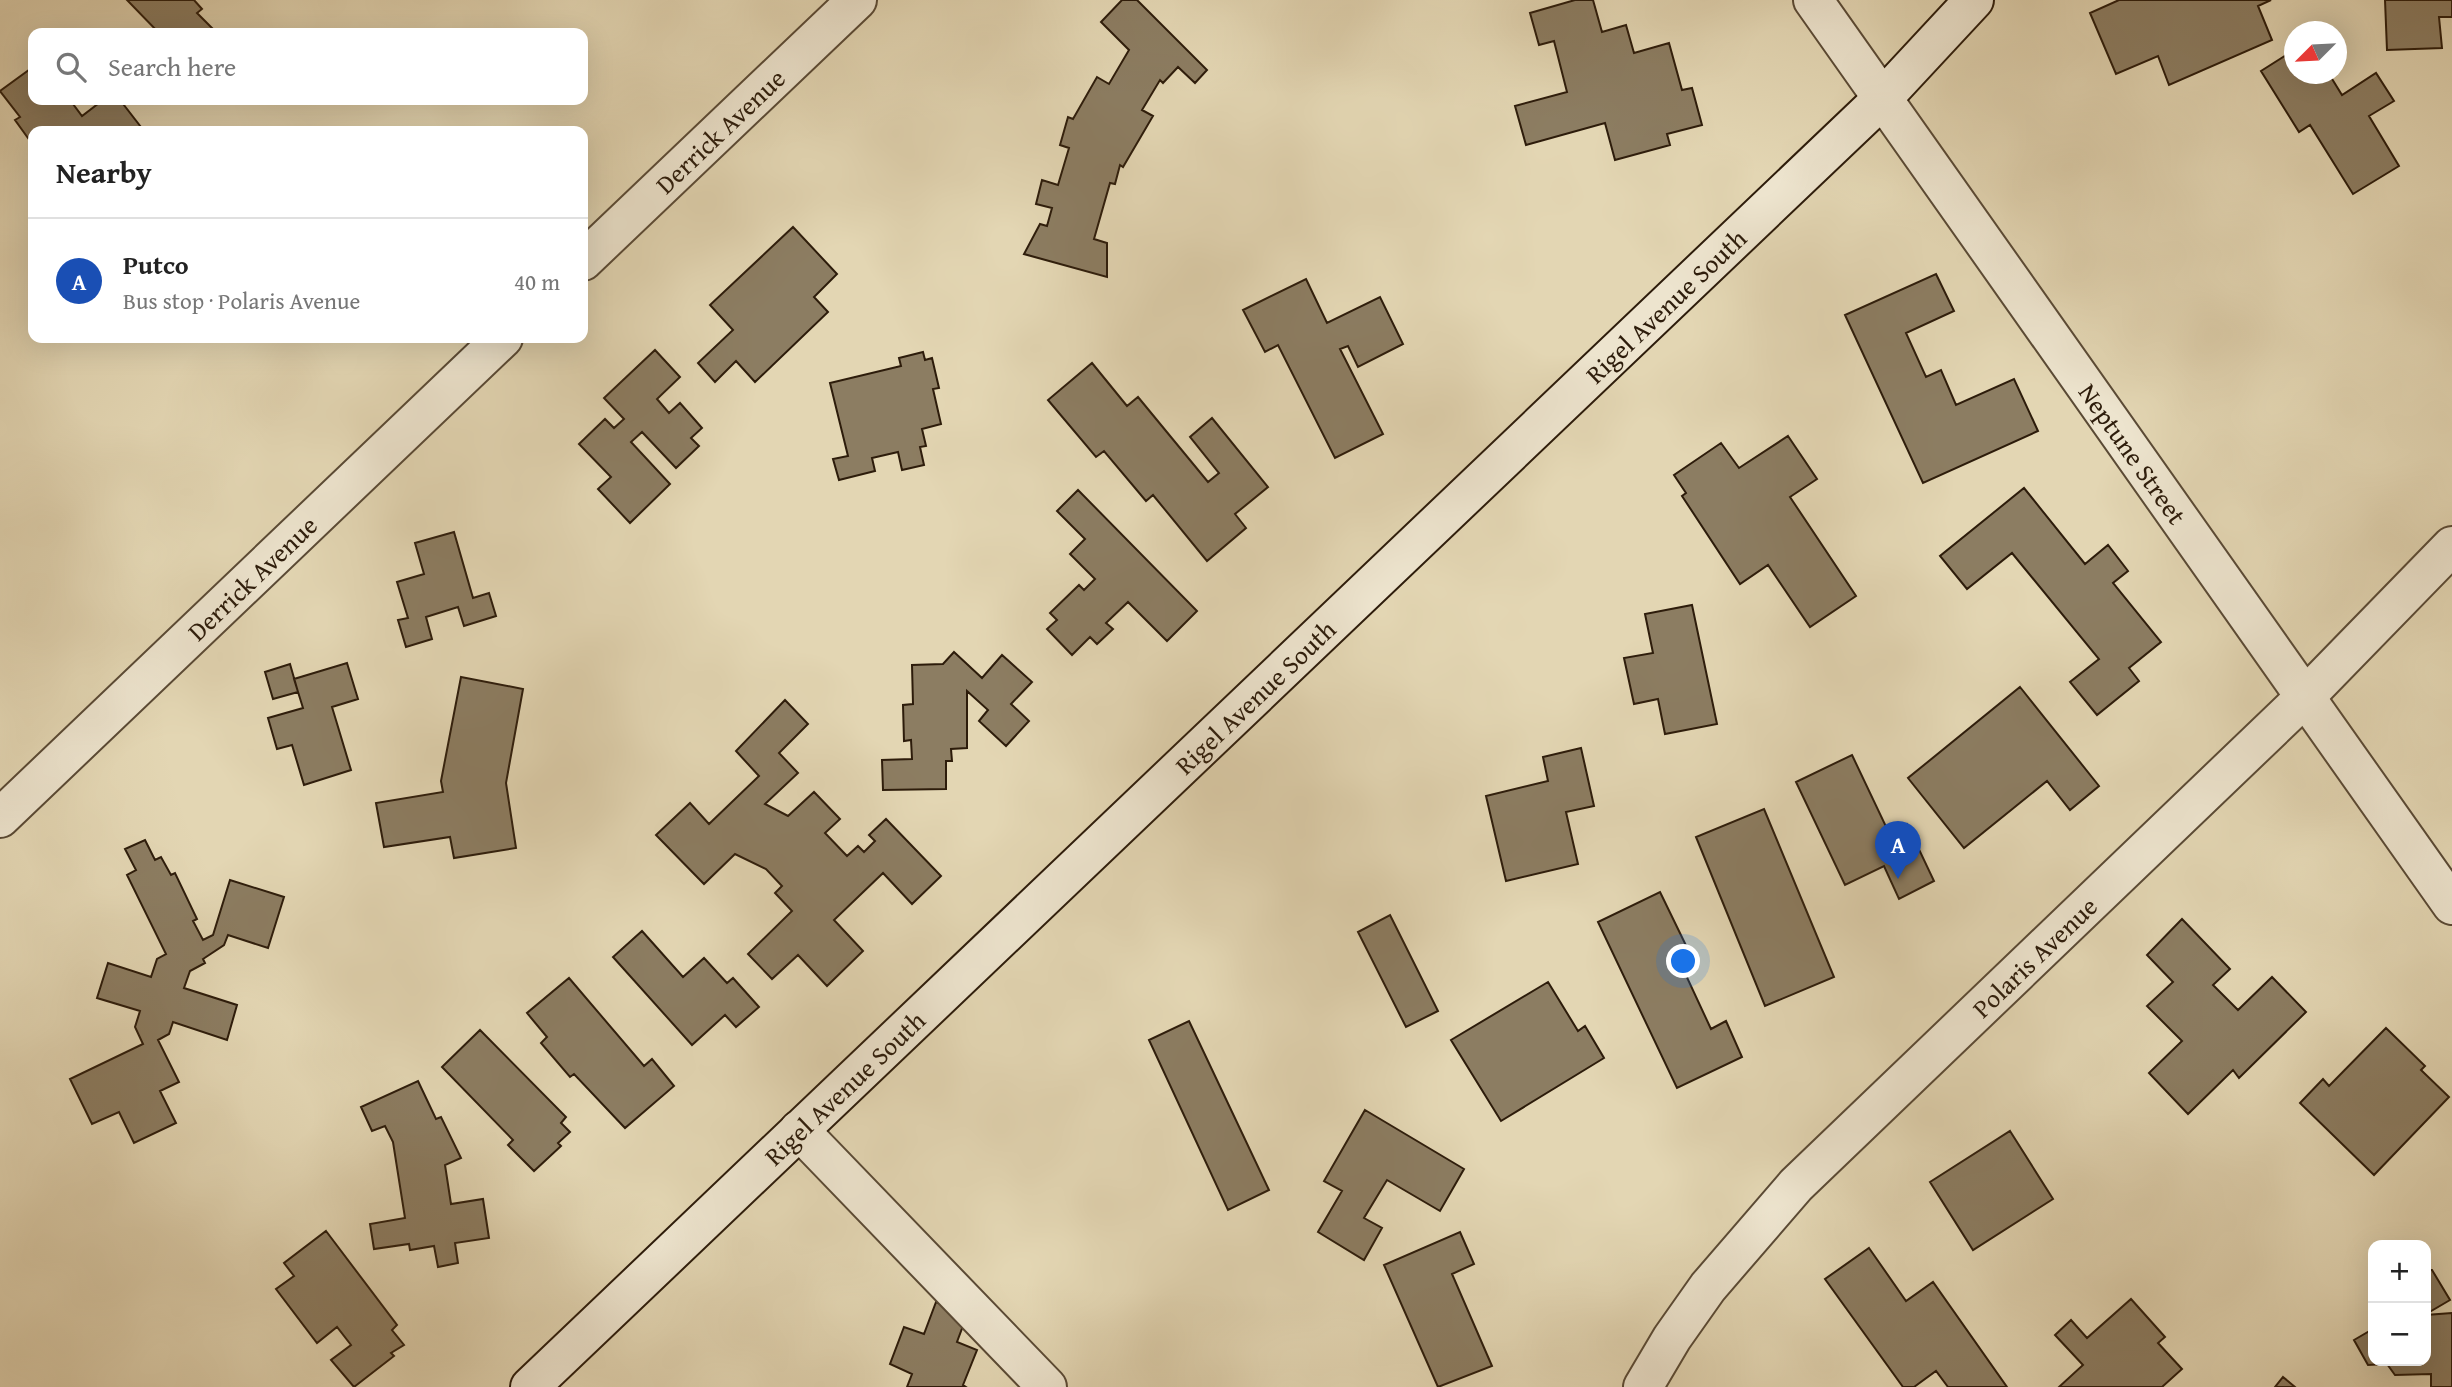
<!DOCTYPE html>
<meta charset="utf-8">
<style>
body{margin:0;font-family:"Gentium Book Plus",serif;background:#f2f2f2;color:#222}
.controls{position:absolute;right:21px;bottom:21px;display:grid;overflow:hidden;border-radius:14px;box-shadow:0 7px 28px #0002}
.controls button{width:63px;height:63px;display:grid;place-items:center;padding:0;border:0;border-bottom:2px solid #e0e0e0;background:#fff;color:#222;font:35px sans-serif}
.compass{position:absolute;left:2284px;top:21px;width:63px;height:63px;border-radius:50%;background:#fff;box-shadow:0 7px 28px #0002;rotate:246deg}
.you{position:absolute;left:1684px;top:962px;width:24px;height:24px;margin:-18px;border:5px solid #fff;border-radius:50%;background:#1a73e8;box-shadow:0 0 0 10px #1a73e833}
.badge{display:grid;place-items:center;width:46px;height:46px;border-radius:50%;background:#8f2418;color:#fff;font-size:23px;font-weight:700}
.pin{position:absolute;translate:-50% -58px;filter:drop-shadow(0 2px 4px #0008)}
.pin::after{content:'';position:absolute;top:37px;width:24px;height:21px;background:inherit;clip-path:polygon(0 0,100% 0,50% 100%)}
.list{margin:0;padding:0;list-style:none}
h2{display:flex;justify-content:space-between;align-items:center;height:91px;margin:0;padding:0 28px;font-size:30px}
h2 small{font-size:23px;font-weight:400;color:#767676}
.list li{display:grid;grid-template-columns:46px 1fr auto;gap:21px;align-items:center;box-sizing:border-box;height:126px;padding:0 28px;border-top:2px solid #e0e0e0}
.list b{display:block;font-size:26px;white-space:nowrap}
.list p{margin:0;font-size:23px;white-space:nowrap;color:#767676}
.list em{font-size:23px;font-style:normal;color:#767676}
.icon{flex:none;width:38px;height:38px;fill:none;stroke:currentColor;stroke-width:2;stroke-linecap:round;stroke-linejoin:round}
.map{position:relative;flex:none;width:2452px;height:1387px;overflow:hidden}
.search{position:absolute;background:#fff;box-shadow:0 7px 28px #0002;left:28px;top:28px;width:560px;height:77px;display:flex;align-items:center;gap:18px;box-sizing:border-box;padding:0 24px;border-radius:14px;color:#767676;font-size:26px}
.panel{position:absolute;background:#fff;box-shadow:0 7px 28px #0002;left:28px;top:126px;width:560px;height:217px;border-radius:14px}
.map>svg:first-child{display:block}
</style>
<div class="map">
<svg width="2452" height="1387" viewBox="0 0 2452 1387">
<rect width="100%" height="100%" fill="#e3d6b3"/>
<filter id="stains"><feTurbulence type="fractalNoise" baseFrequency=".00286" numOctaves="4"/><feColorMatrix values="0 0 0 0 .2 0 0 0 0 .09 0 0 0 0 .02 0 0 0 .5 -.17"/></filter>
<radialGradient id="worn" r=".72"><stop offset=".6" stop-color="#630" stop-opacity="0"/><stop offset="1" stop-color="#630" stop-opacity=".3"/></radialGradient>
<path fill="#8c7d62" stroke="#2d1c0b" stroke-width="2" d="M127,0H194L202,9L197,13L217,33H159Z
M1122,0H1137L1207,70L1195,83L1178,67L1163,83L1160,80L1142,110L1153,116L1123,167L1120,165L1115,184L1110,183L1094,239L1107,243V277L1024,254L1040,224L1047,226L1052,208L1036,204L1042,180L1058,185L1069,148L1060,145L1068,117L1073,119L1097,77L1109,84L1129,50L1101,22Z
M1575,0H1593L1602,32L1626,25L1634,53L1669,43L1682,90L1692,88L1702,125L1667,134L1670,145L1615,160L1605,123L1526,145L1515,106L1567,92L1554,41L1539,45L1530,13Z
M2119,0H2271L2258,6L2272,40L2169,85L2158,56L2116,74L2090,13Z
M2385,0H2452V17H2439L2442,48L2387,50Z
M2294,50V74H2329L2342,95L2376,73L2394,101L2369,116L2399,166L2353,194L2310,125L2299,132L2261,71Z
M33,67V100H70L82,116L103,100H120L144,131H33V145L15,120L20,117L0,91Z
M793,227L837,274L814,297L828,312L755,382L736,361L715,382L698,363L733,330L710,305Z
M1936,274L1954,311L1906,333L1926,377L1941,370L1956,405L2014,379L2038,431L1923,483L1845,315Z
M1306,279L1327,323L1380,297L1403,344L1358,367L1348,346L1340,349L1383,434L1335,458L1278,345L1265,352L1243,310Z
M655,350L680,377L657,399L669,413L680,403L702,428L691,438L699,446L676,468L642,432L631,442L670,484L630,523L598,489L611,477L579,444L605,419L614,428L624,419L604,398Z
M923,352L925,360L932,358L939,388L933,389L941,424L922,429L926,446L920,447L924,465L902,470L898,452L872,458L875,471L839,480L833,459L848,456L830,383L901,366L899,358Z
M1092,363L1127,406L1138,397L1208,482L1219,473L1190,437L1212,418L1268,487L1235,514L1246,528L1207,561L1153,495L1146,501L1104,451L1096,457L1048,400Z
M1788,436L1817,479L1790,497L1856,596L1810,627L1768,565L1740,584L1682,496L1686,493L1674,475L1721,443L1739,468Z
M2024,488L2085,564L2108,545L2128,571L2113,583L2161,642L2129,668L2139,681L2097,715L2070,682L2099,659L2012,553L1967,589L1940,556Z
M1078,490L1197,611L1167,641L1128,602L1106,623L1113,629L1097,644L1090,637L1072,655L1047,629L1057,620L1050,613L1079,585L1084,590L1095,579L1070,554L1085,539L1057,511Z
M454,532L473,598L489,593L496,616L464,626L458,607L426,617L432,639L406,647L398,620L408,618L397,582L424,574L415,543Z
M1692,605L1717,724L1665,734L1658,699L1634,704L1624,658L1653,653L1645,614Z
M954,652L982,678L1002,655L1032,682L1011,704L1029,721L1006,746L979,721L988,710L967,691V748L951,749L952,761H946V789L883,790L882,760L912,759L911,740L904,741L903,705L913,704L912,665L943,664Z
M347,663L358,699L332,707L351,770L304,785L292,745L277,749L268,718L303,708L294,679Z
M290,664L298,692L273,699L265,672Z
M461,677L523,689L506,783L516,848L454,858L450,837L384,847L376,803L443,792L441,781Z
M2020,687L2099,786L2070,810L2047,781L1964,848L1908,778Z
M785,700L808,724L779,753L798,773L765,804L788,816L814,792L840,819L825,833L847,856L858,846L864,852L875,841L869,835L886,819L941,876L912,904L883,873L834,920L863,951L827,986L798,955L772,979L748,954L792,911L775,893L782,886L766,869L735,854L704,884L656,835L690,803L709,824L759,776L736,751Z
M1581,748L1594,806L1566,812L1578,864L1506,881L1486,796L1548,781L1543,757Z
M1852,755L1889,833L1907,824L1934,881L1899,899L1884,866L1845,885L1796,782Z
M1764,809L1834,977L1765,1006L1696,837Z
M145,840L155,860L161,857L171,875L175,873L197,919L193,921L203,940L213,935L230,880L284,897L268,948L228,935L224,945L203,959L205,963L190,971L184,988L237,1005L227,1040L173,1022L169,1034L158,1040L179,1082L160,1091L176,1123L134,1143L119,1112L92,1124L70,1079L143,1044L135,1027L140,1011L97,998L108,963L151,977L157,959L166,954L127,875L136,870L125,849Z
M1660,892L1696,966L1684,971L1711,1029L1726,1021L1742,1057L1677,1088L1598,922Z
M1390,915L1438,1011L1406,1027L1358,932Z
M2182,919L2230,969L2213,985L2238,1010L2272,977L2306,1012L2239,1078L2233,1070L2188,1114L2149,1073L2182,1041L2147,1006L2173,982L2147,955Z
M642,931L683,977L704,958L727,983L733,978L759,1007L736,1027L725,1015L692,1045L613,957Z
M569,978L644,1066L652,1059L674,1086L625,1128L574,1074L570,1077L541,1043L547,1037L527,1013Z
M1548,982L1578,1031L1585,1026L1604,1058L1501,1121L1451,1040Z
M1189,1021L1269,1190L1228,1210L1149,1040Z
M2386,1028L2425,1066L2421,1070L2449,1097L2374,1175L2300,1103L2323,1079L2329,1086Z
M480,1030L566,1117L561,1123L570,1132L558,1143L561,1146L534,1171L508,1145L513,1140L442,1067Z
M418,1081L436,1119L441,1117L461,1158L445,1165L451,1204L483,1199L489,1238L455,1243L458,1263L438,1267L434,1246L410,1250L409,1244L374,1249L370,1224L405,1218L393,1142L385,1126L372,1131L361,1107Z
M1365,1110L1464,1169L1440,1211L1387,1180L1364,1218L1382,1228L1364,1260L1318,1232L1342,1191L1324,1181Z
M2010,1131L2053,1199L1973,1250L1930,1182Z
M326,1231L397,1325L392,1330L404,1345L391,1353L394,1356L354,1387L331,1360L351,1345L337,1327L317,1343L276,1289L294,1276L284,1263Z
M1460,1232L1474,1264L1452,1274L1492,1366L1438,1387L1384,1265Z
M1869,1248L1906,1301L1933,1282L2007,1387H1948L1936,1371L1914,1387H1903L1825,1279Z
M2426,1270H2432L2450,1300L2426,1314Z
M2131,1299L2165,1337L2158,1343L2182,1369L2162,1387H2059L2083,1365L2055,1335L2071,1320L2087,1338Z
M936,1302L967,1315L957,1342L977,1350L963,1385L966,1387H907L912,1374L890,1364L904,1327L924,1334Z
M2452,1313V1387H2431V1374L2395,1375L2387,1364L2368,1365L2354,1340L2373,1329V1361H2426V1315Z
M2283,1377L2295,1387H2275Z"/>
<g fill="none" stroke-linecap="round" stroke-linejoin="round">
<defs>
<g id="minor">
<path id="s1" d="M1813,0L2452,905"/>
<path id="s2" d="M583,261L857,0"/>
<path id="s3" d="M0,818L503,338"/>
<path d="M799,1130L1047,1387"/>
<path id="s4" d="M1643,1387L1672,1338L1708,1287L1796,1185L2304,698L2452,546"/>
</g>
<g id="secondary">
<path id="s5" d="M530,1387L1881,100L1974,0"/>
</g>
</defs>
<use href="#minor" stroke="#5a4a35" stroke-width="42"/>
<use href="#secondary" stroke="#2d1c0b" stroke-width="42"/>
<use href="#minor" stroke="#ede4ce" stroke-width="38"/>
<use href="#secondary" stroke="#ede4ce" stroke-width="38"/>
</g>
<g text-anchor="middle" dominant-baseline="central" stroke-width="5" stroke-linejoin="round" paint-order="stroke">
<g font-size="26" fill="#2d1c0b" stroke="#ede4ce">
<text stroke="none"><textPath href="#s2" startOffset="189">Derrick Avenue</textPath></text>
<text stroke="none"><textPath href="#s5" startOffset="1568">Rigel Avenue South</textPath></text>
<text stroke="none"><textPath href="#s1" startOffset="555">Neptune Street</textPath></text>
<text stroke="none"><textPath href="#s3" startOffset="348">Derrick Avenue</textPath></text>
<text stroke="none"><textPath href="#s5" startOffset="1001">Rigel Avenue South</textPath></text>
<text stroke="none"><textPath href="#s4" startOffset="584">Polaris Avenue</textPath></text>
<text stroke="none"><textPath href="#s5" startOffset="434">Rigel Avenue South</textPath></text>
</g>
</g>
<rect width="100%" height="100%" filter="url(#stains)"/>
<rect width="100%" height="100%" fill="url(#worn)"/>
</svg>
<div class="controls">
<button>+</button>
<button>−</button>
</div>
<svg class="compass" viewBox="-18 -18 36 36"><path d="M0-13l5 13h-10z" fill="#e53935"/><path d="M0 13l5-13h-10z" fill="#767676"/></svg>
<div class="you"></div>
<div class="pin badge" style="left:1898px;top:879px;background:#1a4fb4">A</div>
<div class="search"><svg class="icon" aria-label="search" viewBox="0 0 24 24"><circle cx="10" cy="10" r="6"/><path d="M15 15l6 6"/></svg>Search here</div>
<section class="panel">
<h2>Nearby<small></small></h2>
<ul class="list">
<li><span class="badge" style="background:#1a4fb4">A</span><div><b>Putco</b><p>Bus stop · Polaris Avenue</p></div><em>40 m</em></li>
</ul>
</section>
</div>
